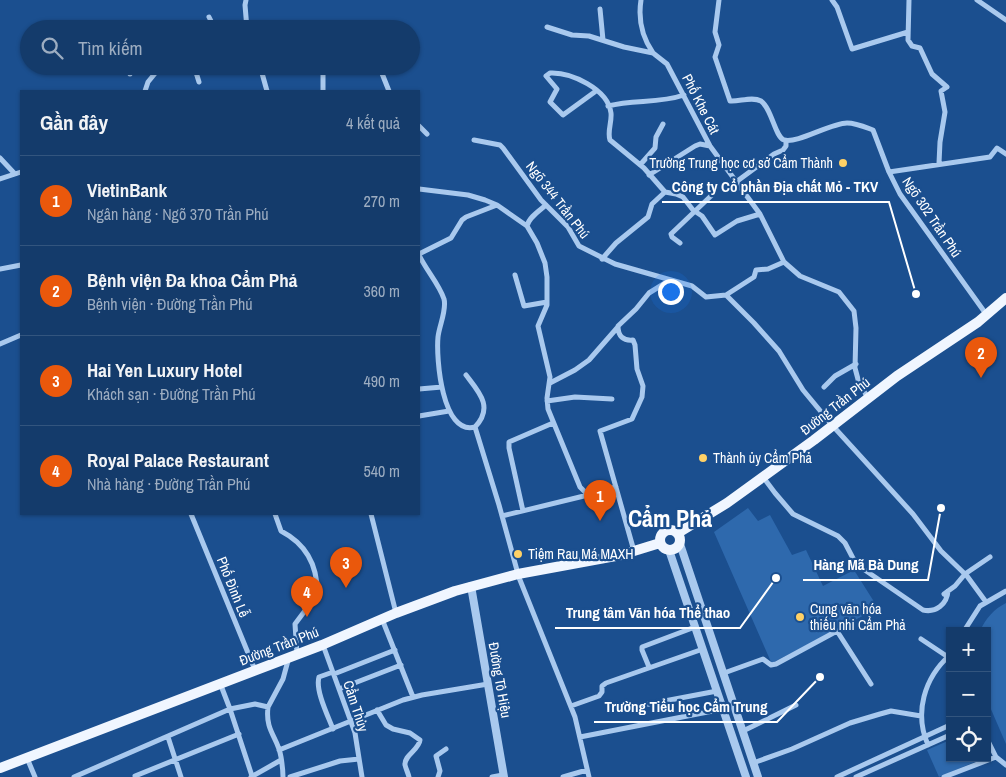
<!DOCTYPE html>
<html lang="vi">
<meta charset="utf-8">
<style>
body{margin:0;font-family:"Archivo Narrow",sans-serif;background:#214673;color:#f1f3f6}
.controls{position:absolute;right:15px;bottom:15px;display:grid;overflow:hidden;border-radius:0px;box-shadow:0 1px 4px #0004}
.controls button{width:45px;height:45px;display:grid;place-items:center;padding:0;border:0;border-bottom:1px solid #33557e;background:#143b6b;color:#f1f3f6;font:25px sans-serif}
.you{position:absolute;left:670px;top:291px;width:18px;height:18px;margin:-12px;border:4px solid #fff;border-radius:50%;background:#1a73e8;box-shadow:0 0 0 8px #1a73e833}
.badge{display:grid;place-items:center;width:32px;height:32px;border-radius:50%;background:#ea580c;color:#fff;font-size:16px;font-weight:700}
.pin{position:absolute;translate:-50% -41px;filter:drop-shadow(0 1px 2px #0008)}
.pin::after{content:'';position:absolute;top:26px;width:18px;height:15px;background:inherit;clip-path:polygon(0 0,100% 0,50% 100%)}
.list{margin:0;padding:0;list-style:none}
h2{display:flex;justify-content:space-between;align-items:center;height:65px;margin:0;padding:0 20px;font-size:21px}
h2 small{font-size:16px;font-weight:400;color:#9dadc1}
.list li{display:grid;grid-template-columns:32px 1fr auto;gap:15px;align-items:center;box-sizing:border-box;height:90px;padding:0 20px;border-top:1px solid #33557e}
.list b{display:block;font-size:19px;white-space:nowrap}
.list p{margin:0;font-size:16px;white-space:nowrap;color:#9dadc1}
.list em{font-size:16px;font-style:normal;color:#9dadc1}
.icon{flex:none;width:28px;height:28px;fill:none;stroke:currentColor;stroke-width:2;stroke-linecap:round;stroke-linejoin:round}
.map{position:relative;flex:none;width:1006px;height:777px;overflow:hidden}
.search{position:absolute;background:#143b6b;box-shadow:0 1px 4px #0004;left:20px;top:20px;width:400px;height:55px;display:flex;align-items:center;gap:12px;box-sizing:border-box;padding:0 18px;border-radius:28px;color:#9dadc1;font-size:19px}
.panel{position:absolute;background:#143b6b;box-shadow:0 1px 4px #0004;left:20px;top:90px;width:400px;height:425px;border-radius:0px}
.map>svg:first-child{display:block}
</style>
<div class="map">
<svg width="1006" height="777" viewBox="0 0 1006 777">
<rect width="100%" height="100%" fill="#1b4f8f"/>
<path fill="#2e69ad" d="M748,508L758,521L770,515L792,555L806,550L823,586L854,570L878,608L774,662H771L714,532Z
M1006,603V744L987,700V631H980C986,618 994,609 1006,603Z
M950,740V758H984L939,777L927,750Z"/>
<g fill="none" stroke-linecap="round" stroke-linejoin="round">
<path stroke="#a9c9ee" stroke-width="5" d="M246,0L245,5L247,29
M641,0C638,19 642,37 653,53
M719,0L715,32L719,45L715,57L730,101C739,102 752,96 761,101C772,109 775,137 784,140C797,144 831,123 847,123C856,123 865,127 873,130L889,172L900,194L986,314
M832,0L837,7L852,49L908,32
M909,0L908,40L912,46L920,48L932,74L947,87L941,91L945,112L940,142L939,163
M977,0L1006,20
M600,9L603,40
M209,17L215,29
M163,24L168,29
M306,27L308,29
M547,27L572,35L589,36L624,47L653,53L667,64L710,146L760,214L784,262L800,276L839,292L854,311L856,328L855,368L859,383L868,398
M130,66V74
M194,66L199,82
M260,66L267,91
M379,66L389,91
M145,91L148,82L161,66
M323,91V66
M596,91L563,115L550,102L557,89L546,76L550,73C571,72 608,89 611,113C612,122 607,132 610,140L644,168L665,192L652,204L648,217L616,243L602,259
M608,106C634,99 658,104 684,95
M419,126L427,134
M474,140L500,145L503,148L541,200L568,227L579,246L615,264L692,286L706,297L726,295L754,323L779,351L803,390L832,425L913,514L941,551L967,576L986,602
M0,158L14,173
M640,165L655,148L656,137L663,124
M889,172L990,157L997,148L1006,154
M649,175L695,146L700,144L710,146
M0,179L21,172
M736,182L774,154L783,150L786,146V141
M419,189L468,195L485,200L497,205L527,226L537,243L545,263L547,277V305L538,326L550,377L547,398L548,409L580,487L588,495L616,487
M665,192L676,194L683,197L693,210L702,216L715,235L737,221L760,214
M527,226C529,217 539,211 546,205
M680,243L672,237L671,234L713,194
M419,254L451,238L462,220L466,217L497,205
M419,255C426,270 439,284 444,299C447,310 439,326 438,337C436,358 442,436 475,427
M0,269L21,265
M515,275L524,306L547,302
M726,295L754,277L756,270L768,269L784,262
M0,344L21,335
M466,375C479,392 494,407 475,427
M550,383L575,370L589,360L617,328
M824,387L835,376L856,364
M419,389L442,387
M547,401L575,397L612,399
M419,416L449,411
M475,427L499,505L518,574
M763,477L775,493L793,514L838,536L845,543L856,564L923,610C936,613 947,604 948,591
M523,511L509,448V442L553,423
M191,514L255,670
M275,514L281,531C308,545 319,568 317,599L307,608L295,624L297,654
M371,514L396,613
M502,516L588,495
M634,551L600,431L632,419L642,397L643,386L637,369L635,345L633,340C623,341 618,336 618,326L636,309L649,293L670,280
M518,575L575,717L589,777
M944,594L955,586L965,574L990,557
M382,619L413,697
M964,631L980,606L1006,591
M921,639L948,657
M323,645L355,733L362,777
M649,667L642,650V647L695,627
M724,673L763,659L771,665L776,664L837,631L871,684
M334,674L395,650
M220,683L230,709L252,776
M339,689L401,665
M571,706L599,696L602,692V686L606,683L703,649
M377,710L386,725L393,729L410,733L420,740C419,750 404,755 405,765C406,769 408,773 409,777
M612,711L717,691
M333,729C328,716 315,690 319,677L333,672
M743,731L796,705
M168,737L181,777
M580,737L723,709
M987,739L996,757L1006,765
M928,745C914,713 924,678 950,655
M279,750L403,700L422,695L488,684
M27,758L35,777
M753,763L792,749L850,723L880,714L891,711L921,716
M135,776L239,734
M74,777L230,709L255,704L268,707
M251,777L281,760
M283,777C283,770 282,763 281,757C278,737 265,732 268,707L283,679L289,657
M290,777L340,761L359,759
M438,777L440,771L436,756L446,749
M492,777L503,775
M563,777L587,770
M837,777L950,725
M856,777L950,735
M944,777L996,757"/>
<path stroke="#a9c9ee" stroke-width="8" d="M680,544L758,777
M669,550L746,777
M471,586L504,777"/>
<path stroke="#f0f6ff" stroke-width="10" d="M660 540a10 10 0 1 1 20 0a10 10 0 1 1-20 0Z
M678,533L727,503L814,440L897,376L978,322L1006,298
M0,768L322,645L396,613L455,591L518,574L621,555L660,543"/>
</g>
<g fill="#ffd166" stroke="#1b4f8f" stroke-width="2">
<circle cx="843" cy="163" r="5"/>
<circle cx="703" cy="458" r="5"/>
<circle cx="518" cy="554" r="5"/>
<circle cx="800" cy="617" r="5"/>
</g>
<g text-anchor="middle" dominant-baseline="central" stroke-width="4.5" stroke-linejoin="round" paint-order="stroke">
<g font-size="14" fill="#fff" stroke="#1b4f8f">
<text transform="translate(701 104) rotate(63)">Phố Khe Cát</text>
<text transform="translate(558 200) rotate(52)">Ngõ 344 Trần Phú</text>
<text transform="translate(932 217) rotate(56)">Ngõ 302 Trần Phú</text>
<text transform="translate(835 406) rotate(-38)">Đường Trần Phú</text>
<text transform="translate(233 587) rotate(68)">Phố Đinh Lễ</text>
<text transform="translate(279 646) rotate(-21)">Đường Trần Phú</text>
<text transform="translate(500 680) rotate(80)">Đường Tô Hiệu</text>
<text transform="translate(356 706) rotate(72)">Cẩm Thủy</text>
</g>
<g font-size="14" fill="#fff" stroke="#1b4f8f" text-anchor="start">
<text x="833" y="163" text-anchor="end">Trường Trung học cơ sở Cẩm Thành</text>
<text x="713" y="458">Thành ủy Cẩm Phả</text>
<text x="528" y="554">Tiệm Rau Má MAXH</text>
<text x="810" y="609">Cung văn hóa<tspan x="810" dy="16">thiếu nhi Cẩm Phả</tspan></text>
</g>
<g font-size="24" font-weight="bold" fill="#fff" stroke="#1b4f8f">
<text x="670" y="518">Cẩm Phả</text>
</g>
</g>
<path fill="none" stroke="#fff" stroke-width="2" d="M916 294L889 202H662M941 508L928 580H803M776 578L740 628H555M820 677L777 722H594"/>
<g fill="#fff" stroke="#1b4f8f" stroke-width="2">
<circle cx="916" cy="294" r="5"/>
<circle cx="941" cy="508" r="5"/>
<circle cx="776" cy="578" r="5"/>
<circle cx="820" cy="677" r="5"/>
</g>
<g font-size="15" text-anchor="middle" font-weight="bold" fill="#fff" stroke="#1b4f8f" stroke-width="4.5" stroke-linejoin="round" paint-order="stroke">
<text x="775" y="192">Công ty Cổ phần Địa chất Mỏ - TKV</text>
<text x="866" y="570">Hàng Mã Bà Dung</text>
<text x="648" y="618">Trung tâm Văn hóa Thể thao</text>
<text x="686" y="712">Trường Tiểu học Cẩm Trung</text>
</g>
</svg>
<div class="controls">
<button>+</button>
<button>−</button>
<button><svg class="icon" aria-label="locate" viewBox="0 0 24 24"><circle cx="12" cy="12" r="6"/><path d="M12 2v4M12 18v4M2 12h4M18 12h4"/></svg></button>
</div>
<div class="you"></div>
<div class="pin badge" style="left:600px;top:521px">1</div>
<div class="pin badge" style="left:981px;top:378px">2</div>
<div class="pin badge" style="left:346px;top:588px">3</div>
<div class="pin badge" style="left:307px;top:617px">4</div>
<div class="search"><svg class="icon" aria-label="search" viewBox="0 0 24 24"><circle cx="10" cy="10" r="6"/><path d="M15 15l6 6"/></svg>Tìm kiếm</div>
<section class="panel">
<h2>Gần đây<small>4 kết quả</small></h2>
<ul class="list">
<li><span class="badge">1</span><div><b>VietinBank</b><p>Ngân hàng · Ngõ 370 Trần Phú</p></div><em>270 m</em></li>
<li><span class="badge">2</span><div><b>Bệnh viện Đa khoa Cẩm Phả</b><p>Bệnh viện · Đường Trần Phú</p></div><em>360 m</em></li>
<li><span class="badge">3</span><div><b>Hai Yen Luxury Hotel</b><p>Khách sạn · Đường Trần Phú</p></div><em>490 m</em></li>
<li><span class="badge">4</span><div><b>Royal Palace Restaurant</b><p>Nhà hàng · Đường Trần Phú</p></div><em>540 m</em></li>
</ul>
</section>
</div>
